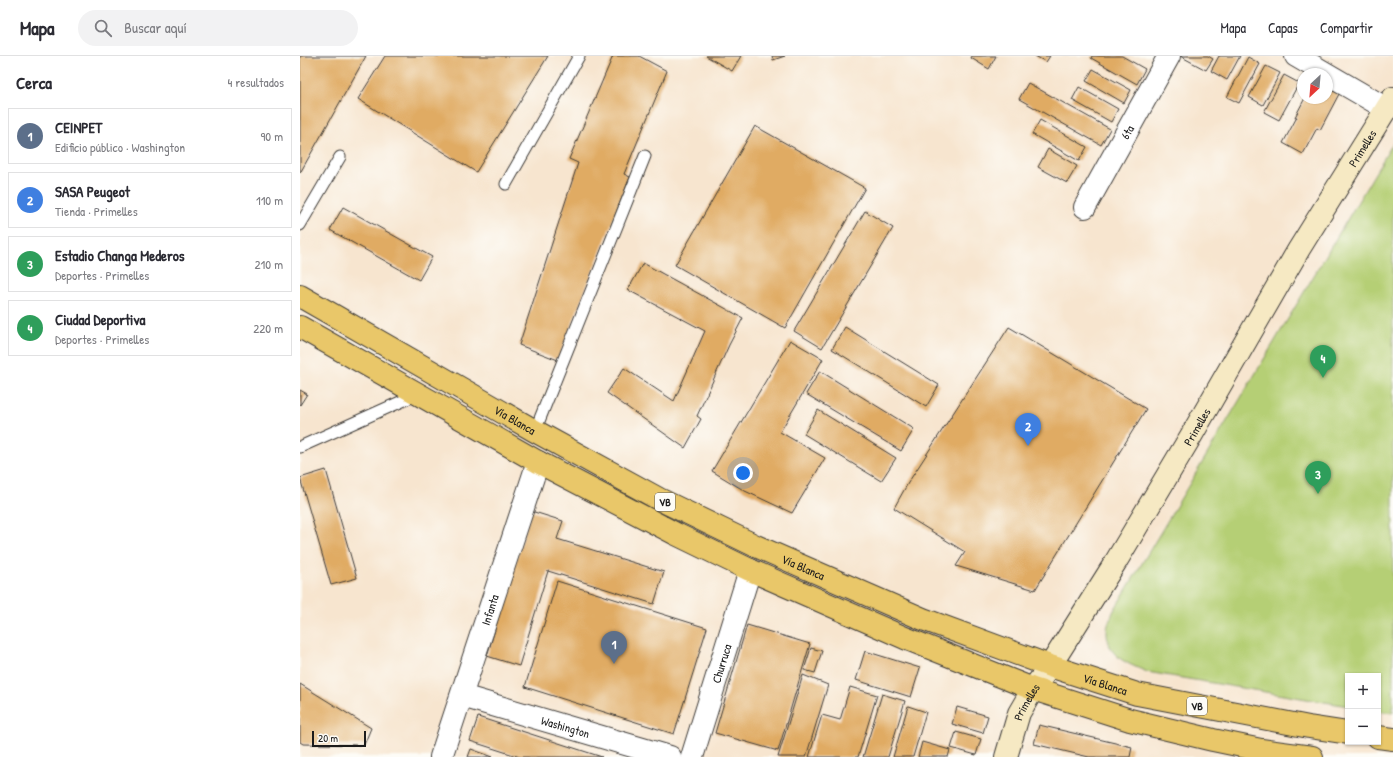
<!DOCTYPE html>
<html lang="es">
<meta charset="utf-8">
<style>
body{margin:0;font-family:"Patrick Hand",sans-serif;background:#f2f2f3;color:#2b2b33}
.controls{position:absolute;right:12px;bottom:12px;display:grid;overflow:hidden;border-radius:0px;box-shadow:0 1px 3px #0004}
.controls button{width:36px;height:36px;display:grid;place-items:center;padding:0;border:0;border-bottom:1px solid #e1e1e2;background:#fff;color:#2b2b33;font:20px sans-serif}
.compass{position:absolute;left:997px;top:12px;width:36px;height:36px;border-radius:50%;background:#fff;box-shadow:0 1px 3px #0004;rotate:206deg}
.scale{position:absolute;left:12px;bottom:10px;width:54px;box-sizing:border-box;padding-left:4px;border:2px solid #1c1c1c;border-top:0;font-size:11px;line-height:14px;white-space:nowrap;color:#1c1c1c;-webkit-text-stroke:3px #fdfcf7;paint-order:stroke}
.you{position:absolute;left:443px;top:417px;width:14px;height:14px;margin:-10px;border:3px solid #fff;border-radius:50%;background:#1a73e8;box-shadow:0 0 0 6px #1a73e833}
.badge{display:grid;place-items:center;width:26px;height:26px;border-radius:50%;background:#d93025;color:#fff;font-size:13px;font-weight:700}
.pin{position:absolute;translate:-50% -33px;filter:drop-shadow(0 1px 2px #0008)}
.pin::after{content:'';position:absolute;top:21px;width:14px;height:12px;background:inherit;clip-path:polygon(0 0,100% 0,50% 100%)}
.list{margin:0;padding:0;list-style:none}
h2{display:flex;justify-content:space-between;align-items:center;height:52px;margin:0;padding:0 16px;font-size:17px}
h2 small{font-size:13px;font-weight:400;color:#7c7c81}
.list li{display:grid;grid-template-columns:26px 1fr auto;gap:12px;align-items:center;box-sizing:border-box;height:56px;margin:0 8px 8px;padding:0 8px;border:1px solid #e1e1e2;border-radius:0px}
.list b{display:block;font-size:15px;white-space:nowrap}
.list p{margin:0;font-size:13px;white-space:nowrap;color:#7c7c81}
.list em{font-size:13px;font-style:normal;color:#7c7c81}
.icon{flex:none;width:22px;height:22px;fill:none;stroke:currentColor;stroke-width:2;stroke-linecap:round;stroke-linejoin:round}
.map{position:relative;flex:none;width:1093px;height:701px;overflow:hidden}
header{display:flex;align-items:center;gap:24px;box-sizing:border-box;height:56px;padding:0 20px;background:#fff;border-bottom:1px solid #e1e1e2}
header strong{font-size:19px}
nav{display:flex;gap:22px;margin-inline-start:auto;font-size:14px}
.search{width:280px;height:36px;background:#f2f2f3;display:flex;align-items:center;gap:10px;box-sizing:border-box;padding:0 14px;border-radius:22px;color:#7c7c81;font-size:15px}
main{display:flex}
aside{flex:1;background:#fff}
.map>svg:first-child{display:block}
</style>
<header>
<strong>Mapa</strong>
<div class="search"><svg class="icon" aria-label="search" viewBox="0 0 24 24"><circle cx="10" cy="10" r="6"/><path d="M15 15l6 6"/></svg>Buscar aquí</div>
<nav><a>Mapa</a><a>Capas</a><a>Compartir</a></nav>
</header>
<main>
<aside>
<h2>Cerca<small>4 resultados</small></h2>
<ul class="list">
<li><span class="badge" style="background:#5c6f8a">1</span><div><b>CEINPET</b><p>Edificio público · Washington</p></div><em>90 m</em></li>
<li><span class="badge" style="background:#3f7fe0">2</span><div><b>SASA Peugeot</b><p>Tienda · Primelles</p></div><em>110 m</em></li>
<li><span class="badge" style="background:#2e9e5b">3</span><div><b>Estadio Changa Mederos</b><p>Deportes · Primelles</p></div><em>210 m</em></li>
<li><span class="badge" style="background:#2e9e5b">4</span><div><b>Ciudad Deportiva</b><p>Deportes · Primelles</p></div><em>220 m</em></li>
</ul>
</aside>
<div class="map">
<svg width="1093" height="701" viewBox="0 0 1093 701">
<rect width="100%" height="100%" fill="#fdfcf7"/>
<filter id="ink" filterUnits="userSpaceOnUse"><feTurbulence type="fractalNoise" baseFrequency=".025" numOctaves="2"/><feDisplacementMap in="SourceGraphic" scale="8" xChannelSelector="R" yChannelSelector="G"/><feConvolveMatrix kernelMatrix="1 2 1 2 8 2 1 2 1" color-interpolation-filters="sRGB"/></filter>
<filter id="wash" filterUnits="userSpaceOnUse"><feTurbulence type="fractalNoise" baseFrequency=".012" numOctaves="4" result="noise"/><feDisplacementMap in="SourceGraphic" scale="16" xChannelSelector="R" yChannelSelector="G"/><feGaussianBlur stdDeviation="0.9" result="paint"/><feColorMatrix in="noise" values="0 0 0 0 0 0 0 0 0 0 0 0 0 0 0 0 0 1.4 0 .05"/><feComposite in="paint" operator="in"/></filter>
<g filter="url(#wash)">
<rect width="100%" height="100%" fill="#f7e5cf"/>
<path fill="#b5cf75" stroke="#687648" d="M1093,87V657L1078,655V620H1048V650L847,616C827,607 806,601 807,574C807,569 811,562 813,556Z"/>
<g id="blocks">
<path fill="#e0ab64" d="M0,0H66L0,117Z
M85,0H248L176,116L58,43Z
M313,0H339L367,15L324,118L330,121L258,304L219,289L278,107L269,103Z
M406,0H441L432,15Z
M472,0H485L473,4Z
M672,0H696L689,13L671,2Z
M735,0H750L746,6Z
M792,0H822L845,13L837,28L791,2Z
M880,0H908L913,3L906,14Z
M919,0H940L927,24L911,15Z
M948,1L960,8L939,47L927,41Z
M966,10L980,17L963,49L949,41Z
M793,13L831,34L824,47L786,25Z
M984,19L999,27L979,64L964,56Z
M728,27L810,73L801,89L719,43Z
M779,31L818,53L811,66L772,44Z
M1027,32L1039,38L1020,74L1017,72L1003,98L983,87L997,61H995L1005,42H1027Z
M740,64L787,91L779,105L732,78Z
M455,70L565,132L485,272L375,209Z
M748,93L777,110L767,127L738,111Z
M43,151L132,201L119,224L30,174Z
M565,155L593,172L522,292L494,275Z
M343,207L443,262L429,289L397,360L401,363L385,392L307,337L324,312L374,345L405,275L328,234Z
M545,271L639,329L626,351L532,293Z
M709,271L846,353L735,534L656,510L665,496L594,452L608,427Z
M490,284L523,303L480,376L525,402L492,457L445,435L412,415Z
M520,315L614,373L601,395L506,338Z
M0,334L7,338L0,349Z
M518,354L596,402L581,425L504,378Z
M26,414L57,522L31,529L0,422Z
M231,455L263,465L257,483L364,516L354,548L248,515L219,610L187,600Z
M257,525L407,572L374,678L225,631Z
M447,569L510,588L478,695L415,677Z
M511,592L522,595L515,617L504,614Z
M565,595L620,612L611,641L556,624Z
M503,619L528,629L506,701H478Z
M0,628L71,672L64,689L3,688L0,686Z
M550,631L577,639L558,701H509L522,659L540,664Z
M582,638L605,645L588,701H563Z
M608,650L626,656L613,701H593Z
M657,651L688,660L683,677L652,668Z
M178,661L302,701H220L170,685Z
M739,669L832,691L830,701H789L734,688Z
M656,676L681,683L676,699L651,692Z
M622,686L650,694L648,701H618Z
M171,693L193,701H168Z"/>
</g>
</g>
<g filter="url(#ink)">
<use href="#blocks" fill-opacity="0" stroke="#3d3a37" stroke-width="1"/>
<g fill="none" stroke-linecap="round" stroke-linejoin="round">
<defs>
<path id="lane" d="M206,128L279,0
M0,169L40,101
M235,375L345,100
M0,391L118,338"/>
<g id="street">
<path d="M996,0L1087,53"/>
<path id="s1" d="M785,151L869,0"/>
<path id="s2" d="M162,640L370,701"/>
<path id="s3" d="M141,701L238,406"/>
<path id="s4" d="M392,701L450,514"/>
</g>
<g id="secondary">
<path id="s5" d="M706,701L719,657L733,633L750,610L815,507L891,380L999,193L1093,42"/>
</g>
<g id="primary">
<path id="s6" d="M0,240L235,375L359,443L456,490L623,563L750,610L837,638L1009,671L1048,677"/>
<path d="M0,271L238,406L376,478L450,514L605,582L733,633L830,664L913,684L961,694L1012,701"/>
<path d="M1078,681L1093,683"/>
</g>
</defs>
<use href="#lane" stroke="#3d3a37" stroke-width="13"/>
<use href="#street" stroke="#3d3a37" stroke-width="24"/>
<use href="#secondary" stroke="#3d3a37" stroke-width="24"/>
<use href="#primary" stroke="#3d3a37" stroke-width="24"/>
<use href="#lane" stroke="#fff" stroke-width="11"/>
<use href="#street" stroke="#fff" stroke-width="22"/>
<use href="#secondary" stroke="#f6e9c3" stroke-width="22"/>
<use href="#primary" stroke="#e9c769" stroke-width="22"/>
</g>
</g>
<g text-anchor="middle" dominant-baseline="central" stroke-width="3" stroke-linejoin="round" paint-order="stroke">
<g fill="#fdfcf7" stroke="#605f5e" stroke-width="1">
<rect x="355" y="437" width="20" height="18" rx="3"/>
<rect x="887" y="641" width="20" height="18" rx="3"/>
</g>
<g font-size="11" font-weight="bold" fill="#1c1c1c">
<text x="365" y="446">VB</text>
<text x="897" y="650">VB</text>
</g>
<g font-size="12" fill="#1c1c1c" stroke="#fdfcf7">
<text stroke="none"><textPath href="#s1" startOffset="86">6ta</textPath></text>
<text stroke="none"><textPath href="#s5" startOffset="707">Primelles</textPath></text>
<text stroke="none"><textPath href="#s6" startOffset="248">Vía Blanca</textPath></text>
<text stroke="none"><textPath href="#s5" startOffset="383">Primelles</textPath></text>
<text stroke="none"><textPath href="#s6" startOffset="572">Vía Blanca</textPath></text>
<text stroke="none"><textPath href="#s3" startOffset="155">Infanta</textPath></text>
<text stroke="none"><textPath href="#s4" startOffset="98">Churruca</textPath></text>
<text stroke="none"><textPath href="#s6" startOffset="896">Vía Blanca</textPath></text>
<text stroke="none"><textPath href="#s5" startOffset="59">Primelles</textPath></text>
<text stroke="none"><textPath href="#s2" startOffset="108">Washington</textPath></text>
</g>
</g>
</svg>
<div class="controls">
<button>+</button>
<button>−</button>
</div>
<svg class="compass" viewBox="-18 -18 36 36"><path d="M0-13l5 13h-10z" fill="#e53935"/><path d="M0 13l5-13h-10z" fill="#7c7c81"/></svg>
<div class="scale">20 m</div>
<div class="you"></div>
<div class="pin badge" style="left:314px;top:608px;background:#5c6f8a">1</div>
<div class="pin badge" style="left:728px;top:390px;background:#3f7fe0">2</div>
<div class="pin badge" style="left:1018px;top:438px;background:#2e9e5b">3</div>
<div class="pin badge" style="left:1023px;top:322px;background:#2e9e5b">4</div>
</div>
</main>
